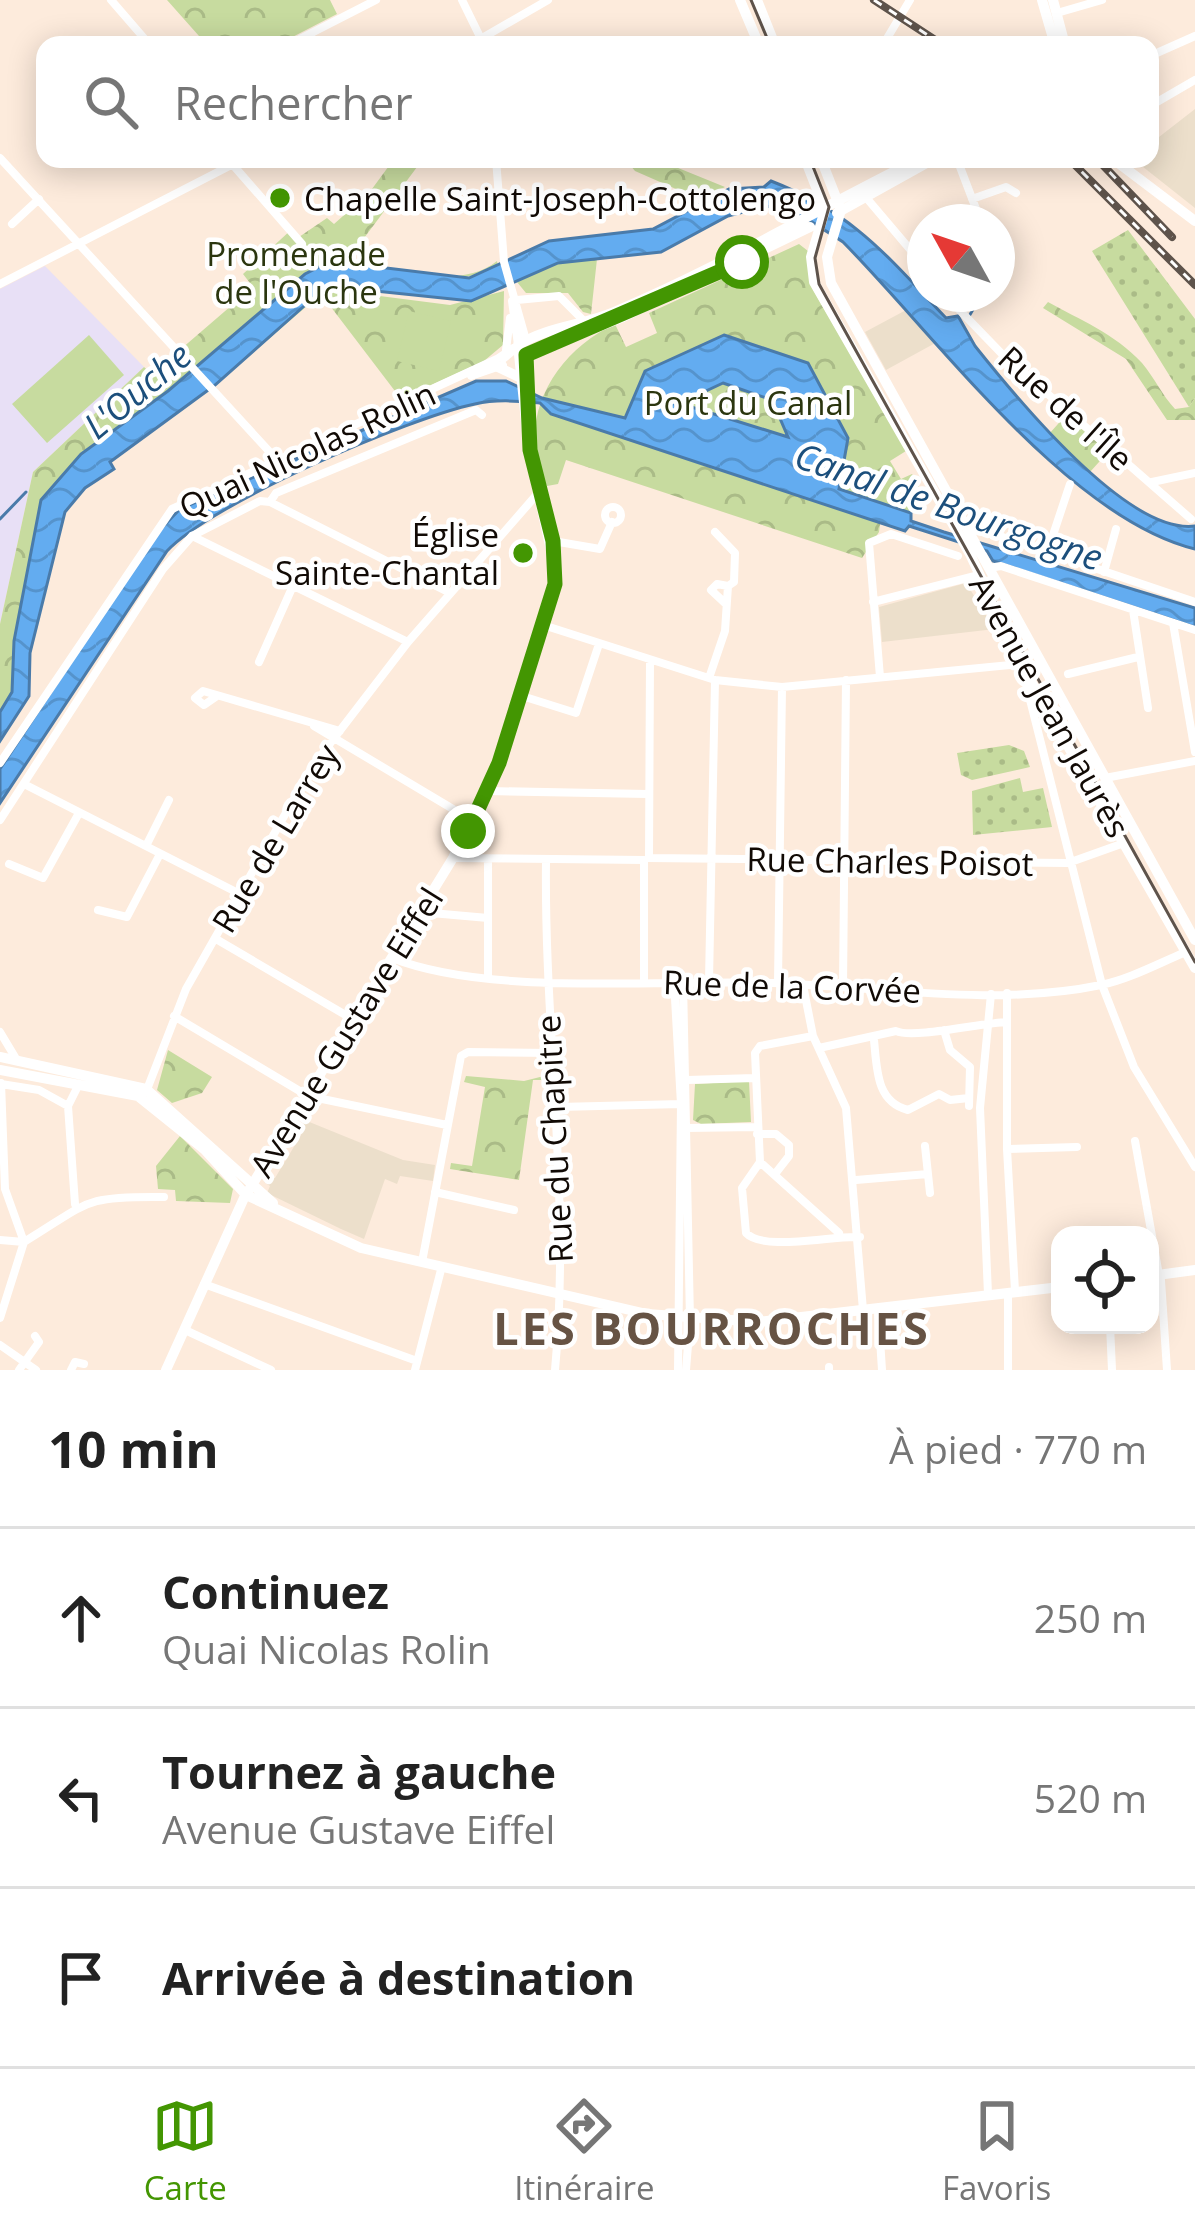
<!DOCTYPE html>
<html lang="fr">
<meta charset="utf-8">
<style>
body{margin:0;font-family:"Open Sans",sans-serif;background:#f6f6f6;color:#222}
.controls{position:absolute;right:36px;bottom:36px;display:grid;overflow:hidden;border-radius:24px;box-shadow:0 6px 30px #0003}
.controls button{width:108px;height:108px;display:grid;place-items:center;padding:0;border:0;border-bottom:3px solid #e0e0e0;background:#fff;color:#222;font:60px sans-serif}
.compass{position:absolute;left:907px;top:204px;width:108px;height:108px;border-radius:50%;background:#fff;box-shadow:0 6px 30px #0003;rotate:310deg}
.stop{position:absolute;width:36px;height:36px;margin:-27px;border:9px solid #439602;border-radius:50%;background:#fff}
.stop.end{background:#439602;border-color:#fff;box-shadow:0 3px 12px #0008}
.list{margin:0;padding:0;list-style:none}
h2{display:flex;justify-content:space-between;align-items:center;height:156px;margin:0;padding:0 48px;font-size:51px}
h2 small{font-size:39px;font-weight:400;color:#767676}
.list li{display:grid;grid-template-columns:78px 1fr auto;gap:36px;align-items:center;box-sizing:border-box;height:180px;padding:0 48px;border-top:3px solid #e0e0e0}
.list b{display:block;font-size:45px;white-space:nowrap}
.list p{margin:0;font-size:39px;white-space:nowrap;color:#767676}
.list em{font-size:39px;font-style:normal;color:#767676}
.icon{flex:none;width:66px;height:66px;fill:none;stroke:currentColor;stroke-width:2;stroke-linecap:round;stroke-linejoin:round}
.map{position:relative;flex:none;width:1195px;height:1370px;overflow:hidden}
.search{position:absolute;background:#fff;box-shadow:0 6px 30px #0003;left:36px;right:36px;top:36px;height:132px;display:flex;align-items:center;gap:30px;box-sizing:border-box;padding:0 42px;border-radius:24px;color:#767676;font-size:45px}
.sheet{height:696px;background:#fff}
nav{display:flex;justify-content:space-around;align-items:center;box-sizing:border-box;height:168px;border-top:3px solid #e0e0e0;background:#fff;font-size:33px;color:#767676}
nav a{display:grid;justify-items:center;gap:6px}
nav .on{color:#439602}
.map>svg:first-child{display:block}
</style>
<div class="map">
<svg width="1195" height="1370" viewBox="0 0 1195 1370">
<defs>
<pattern id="grass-dots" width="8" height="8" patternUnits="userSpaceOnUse" patternTransform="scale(3)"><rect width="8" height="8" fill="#c7db9f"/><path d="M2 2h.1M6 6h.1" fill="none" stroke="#aabb87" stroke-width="1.8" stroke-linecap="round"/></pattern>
<pattern id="forest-crowns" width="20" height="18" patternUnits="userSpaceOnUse" patternTransform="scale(3)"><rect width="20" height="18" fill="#c7db9f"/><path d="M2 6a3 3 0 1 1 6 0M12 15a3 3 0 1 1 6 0" fill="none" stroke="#aabb87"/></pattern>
<pattern id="water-waves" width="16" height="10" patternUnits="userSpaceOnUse" patternTransform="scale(3)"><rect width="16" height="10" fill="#63acf0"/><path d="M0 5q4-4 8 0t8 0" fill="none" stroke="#5593cc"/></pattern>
</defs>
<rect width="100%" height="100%" fill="#fdebdc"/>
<path fill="#ecdfcb" d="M1195,109V208L1133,159H1150V144Z
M908,309L939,341L886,370L865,332Z
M966,583L995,629L882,642L879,607Z
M302,1119L403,1160L435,1165L433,1181L400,1176L397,1184L385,1179L364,1239L341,1229L267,1193L270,1186L264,1182L268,1175L275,1178L292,1150L305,1128Z"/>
<path fill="#e8e0f6" d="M45,266L144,367L33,472L0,624V289Z"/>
<path fill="url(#grass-dots)" d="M1128,230L1195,319V398L1189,407L1092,251Z
M1009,745L1024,751L1030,767L972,780L961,775L957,753Z
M1020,778L1023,792L1043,788L1052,827L973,835L972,791Z"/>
<path fill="url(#forest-crowns)" d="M167,0H330L337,14L277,45H207Z
M394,159H423L347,261C392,268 459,292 497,261L498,266C452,291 395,271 346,263L325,289L450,305L504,291L503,345L484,361L401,399L321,294L215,385L110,462L114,469L85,488L65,512L30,653L29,696L0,741V624L33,472L144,367L152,374L253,287L243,274L292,229L299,237L327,218L334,224L369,193Z
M642,159H656L725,187L701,200L635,171L630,165Z
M799,244L808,251L811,286L906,451L890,461L901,479L912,474L922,492L914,497L919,508L911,513L883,504L879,532L862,558L566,460L558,484L547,486C513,422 554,352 615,324L626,347L657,333L649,313Z
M597,259L591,314L583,312L568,293H526L517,282L558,263Z
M1048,302C1080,320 1114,333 1142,363C1154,377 1162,395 1175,409L1189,407L1195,398V420H1167L1126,359L1043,308Z
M1066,415L1108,452L1090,472L1049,434Z
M168,1050L212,1077L202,1093L172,1103L157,1090Z
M548,1075L549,1080H533L519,1180L450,1169L451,1163L472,1166L485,1087L464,1082L466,1076L524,1081Z
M749,1081L751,1122L701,1124L693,1120L695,1084Z
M180,1136L233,1189L230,1203L176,1201L175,1190L158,1189L156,1166Z"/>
<path fill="#c7db9f" d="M409,311L451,321L439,371L397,361Z
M89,335L124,375L47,443L12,404Z"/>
<path fill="url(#water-waves)" stroke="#4a7baa" stroke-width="3" fill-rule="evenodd" d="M771,181C854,213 887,256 946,318L958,316L975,346C1014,395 1127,535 1195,526V549C1068,518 936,336 843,242L804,217L767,206L728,216L661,252L558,263L471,301L337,287L321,291L215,385L110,462L114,469L85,488L65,512L30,653L29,696L0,741V712L12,692L14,641L41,500L81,454L168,391L305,274L323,265L345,263L469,278L549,241L653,229L729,189L764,187Z
M724,335L808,363L848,438L839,489L911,513V521L944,532L1195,608V627L993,561L987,551L909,526L905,531L551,414L540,403C517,401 497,399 475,404C408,418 212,503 167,551L0,803V769L154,536L180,509L476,381H506L542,398L625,418L645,371ZM723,383L772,400L788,437L688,406L689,399Z"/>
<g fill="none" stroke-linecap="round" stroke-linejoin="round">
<path stroke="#4a7baa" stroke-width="3" d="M968,318L982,294
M0,519L26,492"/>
<path stroke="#fff" stroke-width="8" d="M111,0L150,45
M462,0L484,45
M1057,13L1102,0
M310,34L315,45
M288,45L376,0
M470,45L548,0
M840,45H846
M883,45L910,0
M1150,56L1195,36
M1157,102L1195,80
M0,158L278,461
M496,159L504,262L526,340L503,359
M957,159L981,222
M233,165L302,244
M864,195L925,267
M972,199L1006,187L1016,193
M12,224L39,199
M0,284L243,159
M944,294L1002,354L1191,519
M517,300L559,296L585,322
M506,350L510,318
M471,376L503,365
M1152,482L1195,473
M270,502L450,593
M605 515a8 8 0 1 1 16 0a8 8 0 1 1-16 0Z
M969,532L979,529L1195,602
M192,536L408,642
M553,541L600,549L612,522
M1047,553L1070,484
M989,568L1001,566L1195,630
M1104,572L1116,529
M873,602L975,576
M726,604L711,590L717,584L728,586
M1133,610L1148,708
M1173,623L1195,752
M543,625L715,680L782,687L1021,664L1102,985L1134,1067L1195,1167
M650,660L649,858L1068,863L1124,843
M259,662L292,588
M1068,674L1138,657
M880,677L869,543L891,534L958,556
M709,678L725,631L728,586L734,582L735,553L715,532
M217,696L204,705L195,698L203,691L340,731
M522,696L576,713L599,644
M314,726L473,821
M0,763L172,509L497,359L518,345L512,301
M1105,778L1195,761
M24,784L242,895
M488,791L648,794
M0,820L163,569L192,536L260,501L270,502L276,493L476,410L482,415
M146,846L169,800
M453,858L644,860V980
M546,861C544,1031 571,1199 555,1370
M9,864L43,878L79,813
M98,910L127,917L160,854
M420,912L488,918
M216,939L354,1020
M392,958C491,997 665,979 773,983C880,987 995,1007 1101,985C1130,979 1159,963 1186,952
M488,976V860
M674,981L681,1104L678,1370
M709,981L715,680
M683,982L690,1320L686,1370
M778,983L782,687
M803,985L813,1036L846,1108L863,1310
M843,987L846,680
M1007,993V1149L1015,1291
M174,1016L308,1096L447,1125
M944,1030L950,1050L970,1067L969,1106
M0,1032L15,1057
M813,1036L760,1046L755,1053L760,1162L742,1188L746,1233C764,1252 833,1235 860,1237
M874,1040C877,1069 876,1102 908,1110L939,1094L950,1100L969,1098
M819,1048L896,1031C913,1039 981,1023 1007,1022
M687,1080L755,1078
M1,1084L39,1090L68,1106
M146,1092L186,989L312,767L408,642L539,492
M558,1107L682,1104
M686,1128L757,1127
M757,1134H776L789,1145V1156L775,1174
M1135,1141L1159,1275
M925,1146L930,1193
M1007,1149L1077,1147
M760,1162L839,1233
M856,1180L928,1174
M435,1192L514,1210
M75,1204L68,1106L79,1084
M0,1240L24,1242
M24,1242C90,1202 81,1196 164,1197
M422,1262L461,1056L468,1052L553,1053
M1161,1280L1167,1370
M204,1284L417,1361
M988,1294L980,1108L991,994
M1008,1294V1370
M878,1308L882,1370
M0,1318L24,1242L5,1189L1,1083
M1110,1325L1112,1370
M185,1330L271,1370
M0,1345L36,1370
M829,1367V1370
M19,1370L39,1342L35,1336
M71,1370L75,1362L84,1364
M415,1370L442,1266"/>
<path stroke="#fff" stroke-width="10" d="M740,0L759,45
M757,0L775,45
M1042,0L1055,45
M1053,0L1065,45
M805,159L825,210L811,257L814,282L970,554L1021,664L1195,968
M821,159L841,210L827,257L831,283L1195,940
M1113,159L1195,221
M837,213L934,159
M526,355L623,317L810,227
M498,367L521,378
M0,1057L146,1089L273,1203
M0,1070L138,1096L204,1149L246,1195L361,1248L647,1314L759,1322L1060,1287
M1150,1276L1195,1270
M166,1370L244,1198L453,858L499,763L556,573L529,450L518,345C549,326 581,326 614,312C719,268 816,210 919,159"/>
<path stroke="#5e534b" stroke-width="3" d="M751,0L770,45
M810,159L829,207L815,258L819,284L1195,962"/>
<defs>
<path id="rail" d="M874,0L943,45
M1069,159L1195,285
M1097,159L1172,237"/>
</defs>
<use href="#rail" stroke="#5e534b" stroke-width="8"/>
<use href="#rail" stroke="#fff" stroke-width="3" stroke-dasharray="9" stroke-linecap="butt"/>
</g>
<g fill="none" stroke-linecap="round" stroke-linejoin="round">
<path stroke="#439602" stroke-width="15" d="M468,831L499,763L555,584L553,541L530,450L526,355L742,262"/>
</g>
<g fill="#439602" stroke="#fff" stroke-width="4.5">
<circle cx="280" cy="198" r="12"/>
<circle cx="523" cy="553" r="12"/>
</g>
<g text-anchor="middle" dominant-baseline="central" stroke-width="9" stroke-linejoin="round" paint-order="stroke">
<g font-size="33" fill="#110a05" stroke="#fff" text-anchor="start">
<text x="304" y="198">Chapelle Saint-Joseph-Cottolengo</text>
<text x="499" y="534" text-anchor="end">Église<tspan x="499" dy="38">Sainte-Chantal</tspan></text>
</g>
<g font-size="33" fill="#2b360f" stroke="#fff">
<text x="296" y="253">Promenade<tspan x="296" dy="38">de l'Ouche</tspan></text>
<text x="748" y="402">Port du Canal</text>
</g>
<g font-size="33" fill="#110a05" stroke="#fff">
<text transform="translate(1066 408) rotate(42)">Rue de l'Île</text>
<text transform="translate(307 450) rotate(-25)">Quai Nicolas Rolin</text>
<text transform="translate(1050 706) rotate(61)">Avenue Jean Jaurès</text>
<text transform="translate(275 838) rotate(-59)">Rue de Larrey</text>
<text transform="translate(890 861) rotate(1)">Rue Charles Poisot</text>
<text transform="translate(792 986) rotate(2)">Rue de la Corvée</text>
<text transform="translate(346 1032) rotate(-58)">Avenue Gustave Eiffel</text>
<text transform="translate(554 1139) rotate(-93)">Rue du Chapitre</text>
</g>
<g font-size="36" font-style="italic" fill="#1c4f7c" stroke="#fff">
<text transform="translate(137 390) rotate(-40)">L'Ouche</text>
<text transform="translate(949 506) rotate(19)">Canal de Bourgogne</text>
</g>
<g font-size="45" font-weight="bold" letter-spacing="3" fill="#665344" stroke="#fff">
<text x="712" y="1327">LES BOURROCHES</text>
</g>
</g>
</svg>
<div class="controls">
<button><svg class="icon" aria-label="locate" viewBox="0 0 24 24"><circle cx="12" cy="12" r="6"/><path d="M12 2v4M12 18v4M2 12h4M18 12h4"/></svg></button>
</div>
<svg class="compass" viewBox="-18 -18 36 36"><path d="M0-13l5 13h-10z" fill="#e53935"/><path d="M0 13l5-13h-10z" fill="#767676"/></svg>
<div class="stop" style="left:742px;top:262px"></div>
<div class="stop end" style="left:468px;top:831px"></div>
<div class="search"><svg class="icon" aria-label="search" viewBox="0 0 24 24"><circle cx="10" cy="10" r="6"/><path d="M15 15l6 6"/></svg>Rechercher</div>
</div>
<section class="sheet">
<h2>10 min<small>À pied · 770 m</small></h2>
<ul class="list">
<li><svg class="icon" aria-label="ahead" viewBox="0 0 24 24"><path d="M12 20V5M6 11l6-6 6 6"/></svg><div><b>Continuez</b><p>Quai Nicolas Rolin</p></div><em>250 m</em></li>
<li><svg class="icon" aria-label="left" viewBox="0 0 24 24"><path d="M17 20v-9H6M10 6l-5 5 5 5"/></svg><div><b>Tournez à gauche</b><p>Avenue Gustave Eiffel</p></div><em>520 m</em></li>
<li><svg class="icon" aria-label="arrive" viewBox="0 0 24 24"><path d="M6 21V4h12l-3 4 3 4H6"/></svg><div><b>Arrivée à destination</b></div></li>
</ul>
</section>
<nav>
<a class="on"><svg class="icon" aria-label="map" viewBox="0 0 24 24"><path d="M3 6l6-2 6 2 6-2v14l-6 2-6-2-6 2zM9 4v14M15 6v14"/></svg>Carte</a>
<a><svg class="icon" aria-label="directions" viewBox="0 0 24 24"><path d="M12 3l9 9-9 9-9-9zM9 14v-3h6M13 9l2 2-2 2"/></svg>Itinéraire</a>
<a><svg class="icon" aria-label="saved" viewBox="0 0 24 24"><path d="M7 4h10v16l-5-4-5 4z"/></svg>Favoris</a>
</nav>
